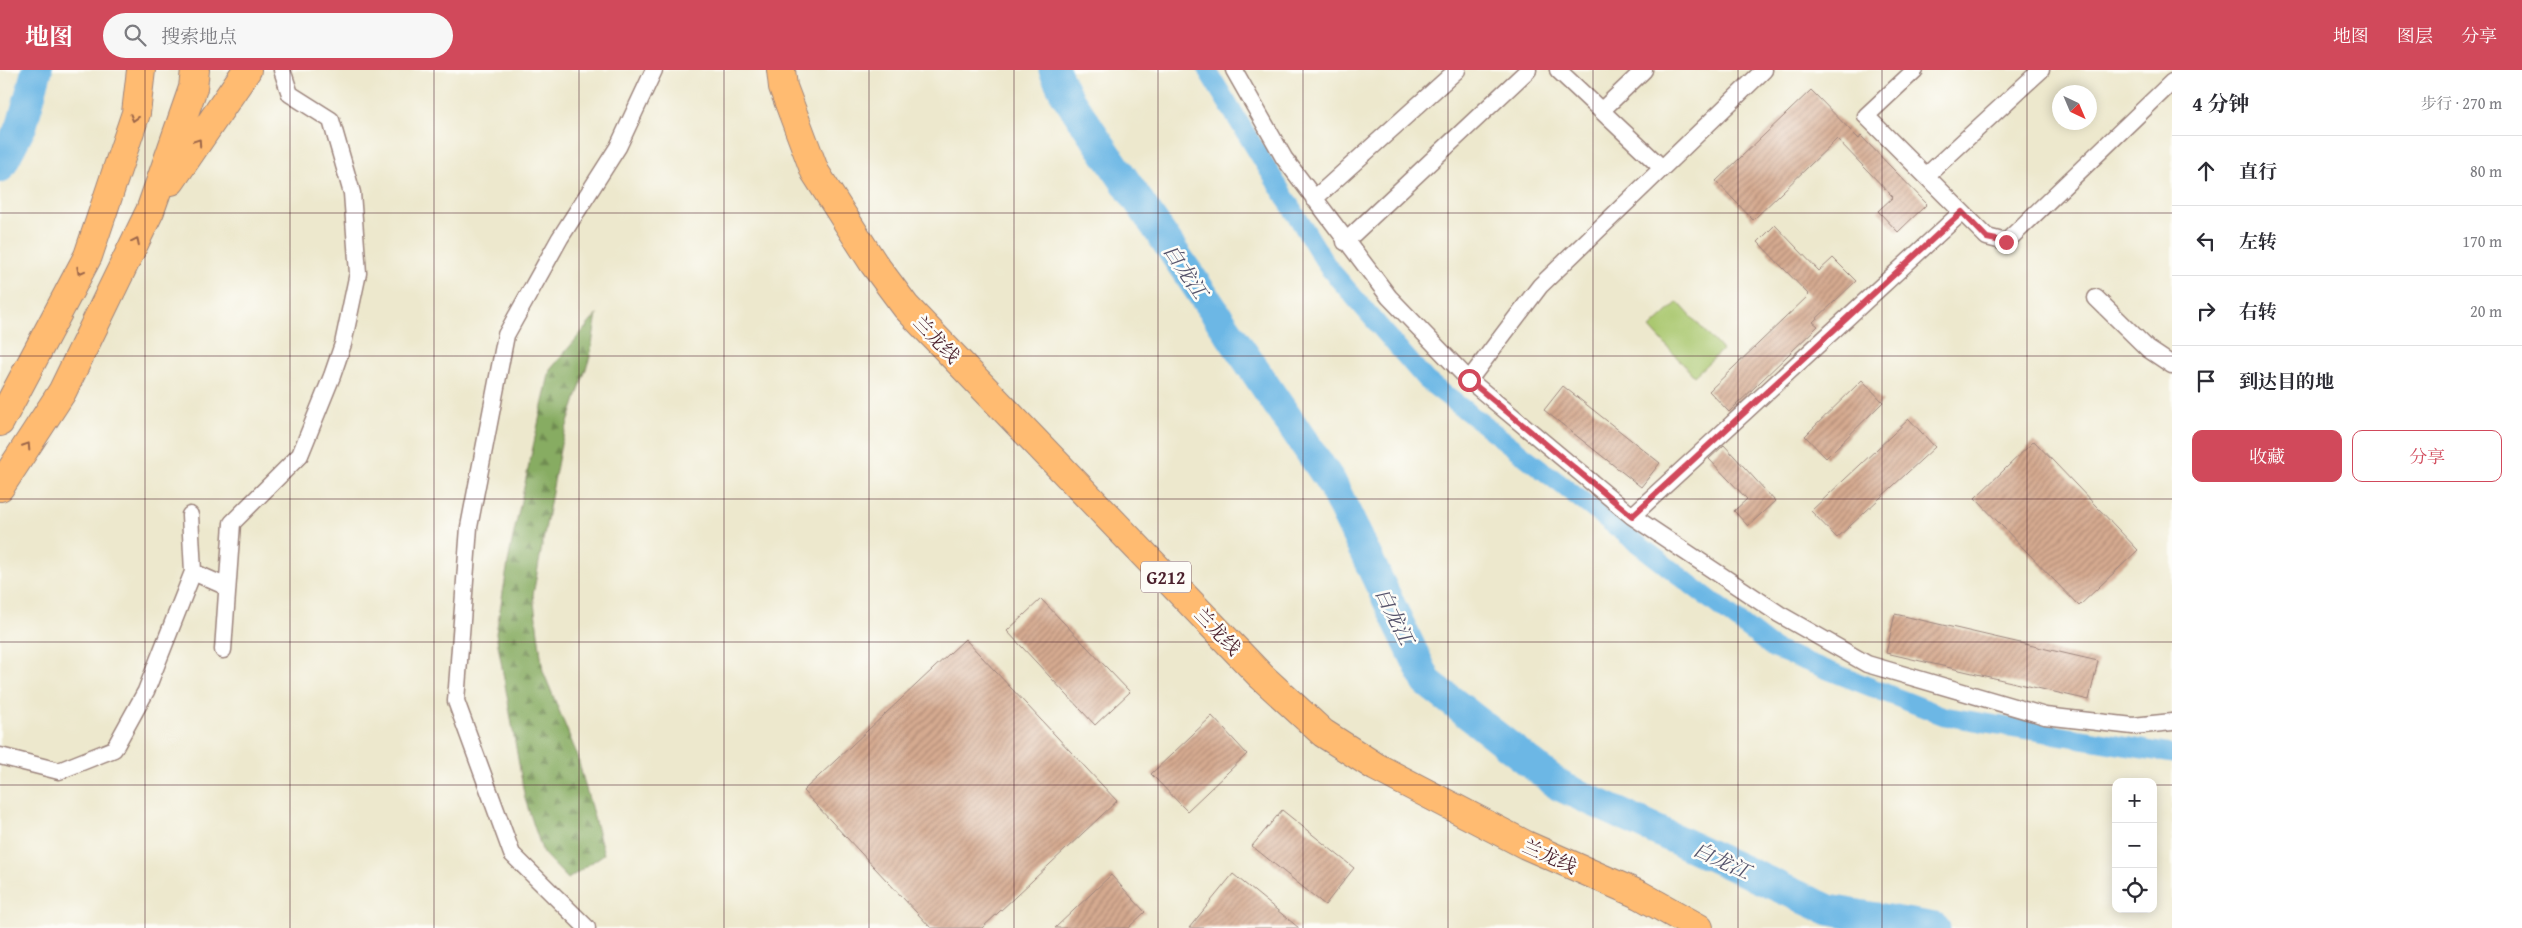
<!DOCTYPE html>
<html lang="zh">
<meta charset="utf-8">
<style>
body{margin:0;font-family:"Gentium Book Plus","Noto Serif SC",serif;background:#f7f7f7;color:#2b2b33}
.controls{position:absolute;right:15px;bottom:15px;display:grid;overflow:hidden;border-radius:10px;box-shadow:0 2px 12px #0003}
.controls button{width:45px;height:45px;display:grid;place-items:center;padding:0;border:0;border-bottom:1px solid #e1e1e2;background:#fff;color:#2b2b33;font:25px sans-serif}
.compass{position:absolute;left:2052px;top:15px;width:45px;height:45px;border-radius:50%;background:#fff;box-shadow:0 2px 12px #0003;rotate:136deg}
.stop{position:absolute;width:15px;height:15px;margin:-11px;border:4px solid #d1495b;border-radius:50%;background:#fff}
.stop.end{background:#d1495b;border-color:#fff;box-shadow:0 1px 5px #0008}
.list{margin:0;padding:0;list-style:none}
h2{display:flex;justify-content:space-between;align-items:center;height:65px;margin:0;padding:0 20px;font-size:21px}
h2 small{font-size:16px;font-weight:400;color:#7c7c81}
.list li{display:grid;grid-template-columns:32px 1fr auto;gap:15px;align-items:center;box-sizing:border-box;height:70px;padding:0 20px;border-top:1px solid #e1e1e2}
.list b{display:block;font-size:19px;white-space:nowrap}
.list em{font-size:16px;font-style:normal;color:#7c7c81}
.actions{display:flex;gap:10px;padding:15px 20px}
.actions a{flex:1;padding:11px 0;border:1px solid #d1495b;border-radius:10px;text-align:center;font-size:18px;color:#d1495b}
.actions .main{background:#d1495b;color:#fff}
.icon{flex:none;width:28px;height:28px;fill:none;stroke:currentColor;stroke-width:2;stroke-linecap:round;stroke-linejoin:round}
.map{position:relative;flex:none;width:2172px;height:858px;overflow:hidden}
header{display:flex;align-items:center;gap:30px;box-sizing:border-box;height:70px;padding:0 25px;background:#d1495b;color:#fff}
header strong{font-size:24px}
nav{display:flex;gap:28px;margin-inline-start:auto;font-size:18px}
.search{width:350px;height:45px;background:#f7f7f7;display:flex;align-items:center;gap:12px;box-sizing:border-box;padding:0 18px;border-radius:28px;color:#7c7c81;font-size:19px}
main{display:flex}
aside{flex:1;background:#fff}
.map>svg:first-child{display:block}
</style>
<header>
<strong>地图</strong>
<div class="search"><svg class="icon" aria-label="search" viewBox="0 0 24 24"><circle cx="10" cy="10" r="6"/><path d="M15 15l6 6"/></svg>搜索地点</div>
<nav><a>地图</a><a>图层</a><a>分享</a></nav>
</header>
<main>
<div class="map">
<svg width="2172" height="858" viewBox="0 0 2172 858">
<defs>
<pattern id="forest-firs" width="22" height="20" patternUnits="userSpaceOnUse" patternTransform="scale(1.25)"><rect width="22" height="20" fill="#87ac62"/><path d="M5 1l3.5 6h-7zM16 11l3.5 6h-7z" fill="#708b51"/></pattern>
<pattern id="building-hatch" width="6" height="6" patternUnits="userSpaceOnUse" patternTransform="scale(1.25)"><rect width="6" height="6" fill="#d5aa90"/><path d="M-1 1l2-2M0 6l6-6M5 7l2-2" fill="none" stroke="#af8a76"/></pattern>
</defs>
<rect width="100%" height="100%" fill="#fdfcf7"/>
<filter id="ink" filterUnits="userSpaceOnUse"><feTurbulence type="fractalNoise" baseFrequency=".02" numOctaves="2"/><feDisplacementMap in="SourceGraphic" scale="10" xChannelSelector="R" yChannelSelector="G"/><feConvolveMatrix kernelMatrix="1 2 1 2 8 2 1 2 1" color-interpolation-filters="sRGB"/></filter>
<filter id="wash" filterUnits="userSpaceOnUse"><feTurbulence type="fractalNoise" baseFrequency=".0096" numOctaves="4" result="noise"/><feDisplacementMap in="SourceGraphic" scale="20" xChannelSelector="R" yChannelSelector="G"/><feGaussianBlur stdDeviation="1.12" result="paint"/><feColorMatrix in="noise" values="0 0 0 0 0 0 0 0 0 0 0 0 0 0 0 0 0 1.4 0 .05"/><feComposite in="paint" operator="in"/></filter>
<g filter="url(#wash)">
<rect width="100%" height="100%" fill="#ede8cd"/>
<path fill="url(#forest-firs)" stroke="#686646" d="M597,244L590,287L561,374L533,525L543,601L576,682L604,784L568,809L543,783L525,729L496,563L511,476L550,300Z"/>
<path fill="#aac870" stroke="#7a744e" d="M1678,232L1722,280L1694,306L1650,258Z"/>
<g fill="none" stroke-linecap="round" stroke-linejoin="round">
<path stroke="#6cb7e5" stroke-width="19" d="M1207,0L1328,197L1426,310L1774,579L1944,646L2172,684"/>
<path stroke="#6cb7e5" stroke-width="31" d="M1054,0L1066,25L1331,412L1427,612L1560,716L1829,840L1935,858
M0,97L22,55L37,0"/>
</g>
<g id="blocks">
<path fill="url(#building-hatch)" d="M1811,20L1859,69L1861,66L1927,134L1898,162L1878,141L1893,127L1837,69L1753,150L1716,111Z
M1775,155L1819,201L1833,188L1856,211L1813,252L1818,256L1729,342L1709,321L1809,225L1758,172Z
M1862,310L1883,332L1826,388L1805,366Z
M1563,316L1660,393L1641,417L1544,340Z
M1909,349L1935,377L1837,468L1811,441Z
M2034,371L2138,480L2079,536L1975,428Z
M1724,375L1775,431L1748,456L1734,441L1747,429L1709,389Z
M1041,529L1130,622L1095,655L1007,561Z
M1895,544L2098,591L2089,630L1886,583Z
M965,569L1117,731L982,858H931L803,721Z
M1212,646L1247,684L1187,741L1151,704Z
M1282,740L1354,798L1325,835L1252,776Z
M1233,804L1299,858H1189Z
M1111,805L1145,842L1128,858H1055Z"/>
</g>
</g>
<g filter="url(#ink)">
<use href="#blocks" fill-opacity="0" stroke="#9c847c" stroke-width="1"/>
<g fill="none" stroke-linecap="round" stroke-linejoin="round">
<defs>
<path id="minor" d="M1234,0L1284,88L1389,227L1469,310L1632,446L1779,544L1867,594L2045,646L2133,656L2172,652
M1558,0L1662,98
M1915,0L1866,46L1987,167L2006,172L2172,12
M1601,41L1644,0
M1926,106L2041,0
M1314,129L1457,0
M1345,172L1528,0
M2096,228L2148,279L2172,295
M1469,310L1540,216L1764,0
M1632,446L1962,142
M193,502L227,517
M223,580L232,453L300,385L332,306L343,274L358,203L352,123L331,50L290,24L282,0
M0,686L59,701L114,679L146,621L193,502L190,445
M587,858L512,784L456,631L469,457L506,265L560,168L618,77L654,0"/>
<path id="trunk" d="M781,0L783,17L815,102L874,194L906,237L1261,606L1323,663L1376,697L1526,775L1640,825L1699,858"/>
<path id="motorway" d="M171,111L247,0
M0,352L88,186L136,43L141,0
M0,417L62,322L150,141L193,18L195,0"/>
</defs>
<use href="#minor" stroke="#9c847c" stroke-width="19"/>
<use href="#trunk" stroke="#9c847c" stroke-width="30"/>
<use href="#motorway" stroke="#9c847c" stroke-width="30"/>
<use href="#minor" stroke="#fff" stroke-width="16"/>
<use href="#trunk" stroke="#ffbb71" stroke-width="28"/>
<use href="#motorway" stroke="#ffbb71" stroke-width="28"/>
</g>
<defs><path id="oneway-chevron" d="M-2-3.5L2.5 0L-2 3.5" fill="none" stroke-width="1.6" stroke-linecap="round" stroke-linejoin="round" transform="scale(1.25)"/></defs>
<g stroke="#9b654a">
<use href="#oneway-chevron" transform="translate(134 48) rotate(107)"/>
<use href="#oneway-chevron" transform="translate(198 72) rotate(-56)"/>
<use href="#oneway-chevron" transform="translate(136 171) rotate(-64)"/>
<use href="#oneway-chevron" transform="translate(80 201) rotate(118)"/>
<use href="#oneway-chevron" transform="translate(27 376) rotate(-57)"/>
</g>
</g>
<g fill="none" stroke-linecap="round" stroke-linejoin="round" filter="url(#ink)">
<path stroke="#d1495b" stroke-width="6" d="M1469,310L1632,446L1962,142L1987,168L2006,172"/>
</g>
<path fill="none" stroke="#4a1f2b" stroke-width="1" stroke-opacity="0.55" d="M145,0V858M290,0V858M434,0V858M579,0V858M724,0V858M869,0V858M1014,0V858M1158,0V858M1303,0V858M1448,0V858M1593,0V858M1738,0V858M1882,0V858M2027,0V858M0,143H2172M0,286H2172M0,429H2172M0,572H2172M0,715H2116M2153,715H2172"/>
<g text-anchor="middle" dominant-baseline="central" stroke-width="5" stroke-linejoin="round" paint-order="stroke">
<rect fill="#fdfcf7" stroke="#806168" stroke-width="1" x="1141" y="491.5" width="50" height="31" rx="4"/>
<g font-size="18" font-weight="bold" fill="#4a1f2b">
<text x="1166" y="507">G212</text>
</g>
<g font-size="19" fill="#4a1f2b" stroke="#fdfcf7">
<text transform="translate(937 269) rotate(46)">兰龙线</text>
<text transform="translate(1218 561) rotate(46)">兰龙线</text>
<text transform="translate(1550 786) rotate(24)">兰龙线</text>
</g>
<g font-size="20" font-style="italic" fill="#56546c" stroke="#fdfcf7">
<text transform="translate(1186 201) rotate(56)">白龙江</text>
<text transform="translate(1395 546) rotate(64)">白龙江</text>
<text transform="translate(1722 790) rotate(25)">白龙江</text>
</g>
</g>
</svg>
<div class="controls">
<button>+</button>
<button>−</button>
<button><svg class="icon" aria-label="locate" viewBox="0 0 24 24"><circle cx="12" cy="12" r="6"/><path d="M12 2v4M12 18v4M2 12h4M18 12h4"/></svg></button>
</div>
<svg class="compass" viewBox="-18 -18 36 36"><path d="M0-13l5 13h-10z" fill="#e53935"/><path d="M0 13l5-13h-10z" fill="#7c7c81"/></svg>
<div class="stop" style="left:1469px;top:310px"></div>
<div class="stop end" style="left:2006px;top:172px"></div>
</div>
<aside>
<h2>4 分钟<small>步行 · 270 m</small></h2>
<ul class="list">
<li><svg class="icon" aria-label="ahead" viewBox="0 0 24 24"><path d="M12 20V5M6 11l6-6 6 6"/></svg><div><b>直行</b></div><em>80 m</em></li>
<li><svg class="icon" aria-label="left" viewBox="0 0 24 24"><path d="M17 20v-9H6M10 6l-5 5 5 5"/></svg><div><b>左转</b></div><em>170 m</em></li>
<li><svg class="icon" aria-label="right" viewBox="0 0 24 24"><path d="M7 20v-9h11M14 6l5 5-5 5"/></svg><div><b>右转</b></div><em>20 m</em></li>
<li><svg class="icon" aria-label="arrive" viewBox="0 0 24 24"><path d="M6 21V4h12l-3 4 3 4H6"/></svg><div><b>到达目的地</b></div></li>
</ul>
<div class="actions"><a class="main">收藏</a><a>分享</a></div>
</aside>
</main>
